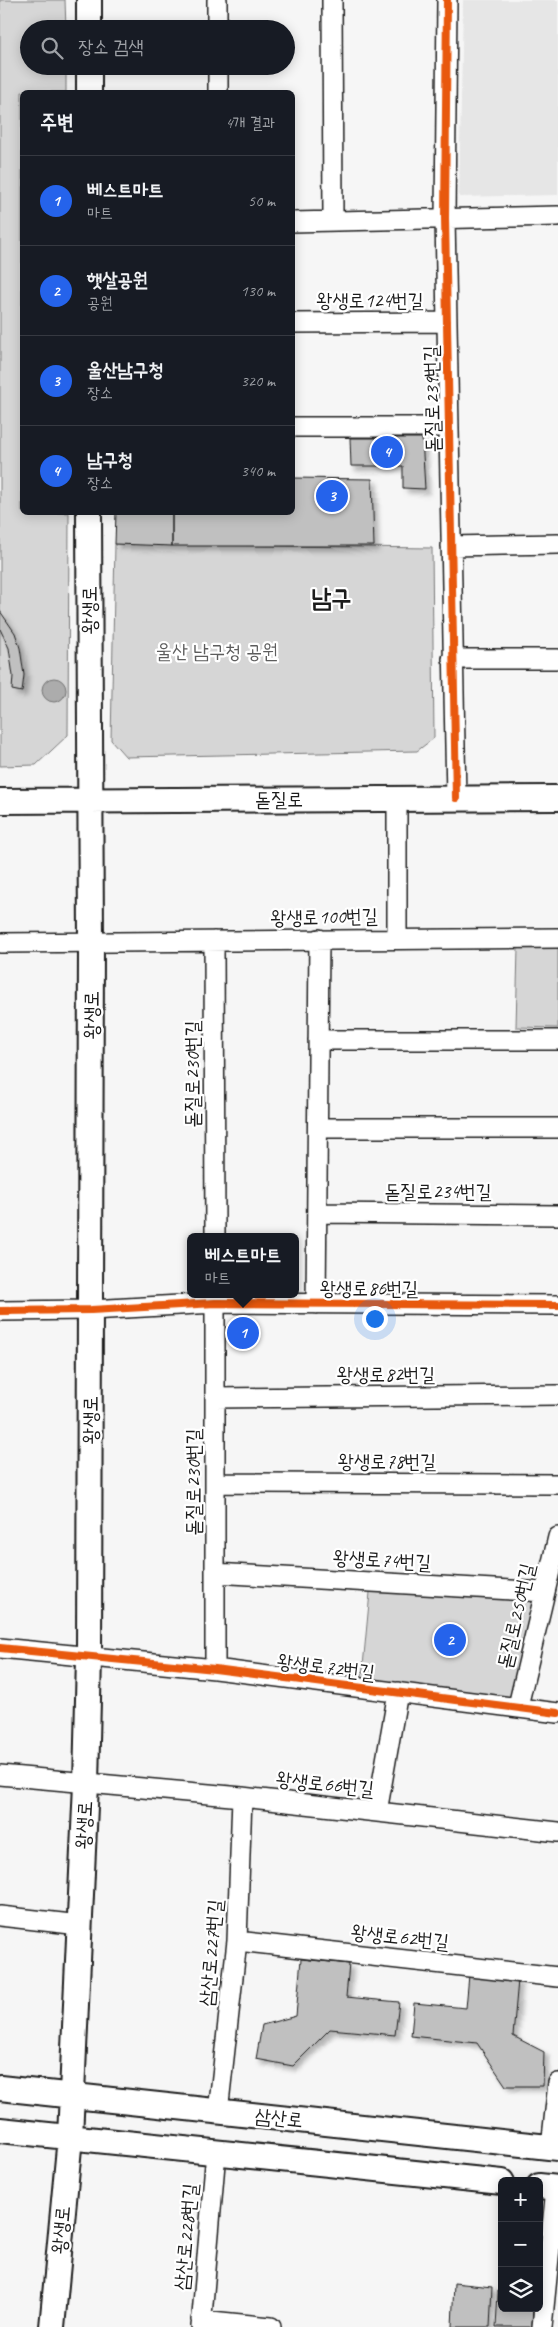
<!DOCTYPE html>
<html lang="ko">
<meta charset="utf-8">
<style>
body{margin:0;font-family:Caveat,"Poor Story",sans-serif;background:#20242c;color:#f1f3f6}
.controls{position:absolute;right:15px;bottom:15px;display:grid;overflow:hidden;border-radius:8px;box-shadow:0 2px 12px #0003}
.controls button{width:45px;height:45px;display:grid;place-items:center;padding:0;border:0;border-bottom:1px solid #363941;background:#171b24;color:#f1f3f6;font:25px sans-serif}
.you{position:absolute;left:374px;top:1318px;width:18px;height:18px;margin:-12px;border:4px solid #fff;border-radius:50%;background:#1a73e8;box-shadow:0 0 0 8px #1a73e833}
.badge{display:grid;place-items:center;width:32px;height:32px;border-radius:50%;background:#2563eb;color:#fff;font-size:16px;font-weight:700}
.pin{position:absolute;translate:-50% -50%;border:2px solid #fff;box-shadow:0 1px 5px #0006}
.popup{position:absolute;left:187px;top:1233px;width:112px;height:65px;box-sizing:border-box;display:grid;place-content:center;border-radius:8px;background:#171b24;filter:drop-shadow(0 1px 4px #0005);font-size:16px;white-space:nowrap;color:#9ea1a6}
.popup b{font-size:19px;color:#f1f3f6}
.popup::after{content:'';position:absolute;left:50%;top:100%;margin-left:-10px;border:10px solid transparent;border-top-color:#171b24}
.list{margin:0;padding:0;list-style:none}
h2{display:flex;justify-content:space-between;align-items:center;height:65px;margin:0;padding:0 20px;font-size:21px}
h2 small{font-size:16px;font-weight:400;color:#9ea1a6}
.list li{display:grid;grid-template-columns:32px 1fr auto;gap:15px;align-items:center;box-sizing:border-box;height:90px;padding:0 20px;border-top:1px solid #363941}
.list b{display:block;font-size:19px;white-space:nowrap}
.list p{margin:0;font-size:16px;white-space:nowrap;color:#9ea1a6}
.list em{font-size:16px;font-style:normal;color:#9ea1a6}
.icon{flex:none;width:28px;height:28px;fill:none;stroke:currentColor;stroke-width:2;stroke-linecap:round;stroke-linejoin:round}
.map{position:relative;flex:none;width:558px;height:2327px;overflow:hidden}
.search{position:absolute;background:#171b24;box-shadow:0 2px 12px #0003;left:20px;top:20px;width:275px;height:55px;display:flex;align-items:center;gap:12px;box-sizing:border-box;padding:0 18px;border-radius:28px;color:#9ea1a6;font-size:19px}
.panel{position:absolute;background:#171b24;box-shadow:0 2px 12px #0003;left:20px;top:90px;width:275px;height:425px;border-radius:8px}
.map>svg:first-child{display:block}
</style>
<div class="map">
<svg width="558" height="2327" viewBox="0 0 558 2327">
<defs>
<filter id="shadow"><feDropShadow dx="4.5" dy="4.5" stdDeviation="2.5" flood-color="#0004"/></filter>
</defs>
<rect width="100%" height="100%" fill="#f6f6f6"/>
<filter id="ink" filterUnits="userSpaceOnUse"><feTurbulence type="fractalNoise" baseFrequency=".02" numOctaves="2"/><feDisplacementMap in="SourceGraphic" scale="10" xChannelSelector="R" yChannelSelector="G"/><feConvolveMatrix kernelMatrix="1 2 1 2 8 2 1 2 1" color-interpolation-filters="sRGB"/></filter>
<g filter="url(#ink)">
<path fill="#e6e6e6" d="M463,0H558V195L459,197Z"/>
<path fill="#d6d6d6" stroke="#797979" d="M0,0H65L66,29H29V66H66V92H22V512L69,513L68,735L36,765L0,766Z
M115,544L432,548L434,738L417,751L126,757L111,740Z
M518,948H558V1028L516,1027Z
M371,1582L545,1592L518,1706L361,1687Z"/>
<path fill="#acacac" stroke="#727272" d="M42 690a12 12 0 1 1 24 0a12 12 0 1 1-24 0Z"/>
<path fill="#c0c0c0" stroke="#1c1c1c" filter="url(#shadow)" d="M350,438H422L425,489L403,488V466H351Z
M292,478L372,479L374,546H172V512H292Z
M116,512H172V546L115,544Z
M0,611L15,633L20,648L24,675L22,692L12,690L13,676L9,648L0,629Z
M301,1959L349,1964L346,1997L399,2002L395,2035L330,2029L293,2066L256,2059L262,2025L296,2016Z
M469,1975L518,1980L513,2036L544,2052L543,2086H506L477,2043L411,2036L414,2003L466,2008Z
M454,2283L492,2287L490,2327H452Z
M498,2291H502V2308H533L532,2327H496Z"/>
<g fill="none" stroke-linecap="round" stroke-linejoin="round">
<defs>
<path id="minor" d="M217,0V29
M332,0L333,221
M447,0L445,218L456,798
M218,66V92
M292,222L558,216
M292,323L447,322
M292,427H449
M451,546L558,544
M452,659H558
M397,799V938
M214,941L215,1237
M0,943L558,938
M318,1040H558
M318,1128H558
M317,1213L558,1215
M215,1294V1669
M316,1304L319,939
M0,1311L91,1310L215,1303L558,1305
M215,1398L558,1395
M215,1483L558,1484
M215,1573L545,1592
M0,1648L215,1669L558,1713
M518,1706L558,1537
M0,1775L242,1797L558,1832
M377,1812L398,1692
M0,1916L80,1925
M237,1941L558,1977
M218,2112L237,1941L242,1797
M551,2147L558,2083
M201,2320L271,2327
M201,2327L216,2152
M542,2327L556,2188"/>
<path id="major" d="M89,29V0
M89,92V66
M0,801L558,798
M0,2088L558,2148
M0,2130L502,2182
M539,2186L558,2188
M52,2327L70,2137L86,1784L89,1657L91,942L89,512"/>
</defs>
<use href="#minor" stroke="#1c1c1c" stroke-width="22"/>
<use href="#major" stroke="#1c1c1c" stroke-width="28"/>
<use href="#minor" stroke="#fff" stroke-width="19"/>
<use href="#major" stroke="#fff" stroke-width="24"/>
<defs>
<path id="cycleway" d="M447,0L445,218L456,798
M0,1311L91,1310L215,1303L558,1305
M0,1648L215,1669L558,1713"/>
</defs>
<use href="#cycleway" stroke="#fff" stroke-width="11"/>
<use href="#cycleway" stroke="#e8590c" stroke-width="8"/>
</g>
</g>
<g text-anchor="middle" dominant-baseline="central" stroke-width="4.5" stroke-linejoin="round" paint-order="stroke">
<g font-size="20" fill="#1c1c1c" stroke="#fff">
<text x="370" y="300">왕생로124번길</text>
<text transform="translate(432 399) rotate(-91)">돋질로239번길</text>
<text transform="translate(89 610) rotate(-90)">왕생로</text>
<text x="279" y="799">돋질로</text>
<text transform="translate(324 917) rotate(-1)">왕생로100번길</text>
<text transform="translate(91 1015) rotate(-90)">왕생로</text>
<text transform="translate(192 1074) rotate(-90)">돋질로230번길</text>
<text x="438" y="1191">돋질로234번길</text>
<text x="369" y="1288">왕생로86번길</text>
<text x="386" y="1374">왕생로82번길</text>
<text transform="translate(90 1420) rotate(-90)">왕생로</text>
<text x="387" y="1461">왕생로78번길</text>
<text transform="translate(193 1482) rotate(-90)">돋질로230번길</text>
<text transform="translate(382 1560) rotate(3)">왕생로74번길</text>
<text transform="translate(516 1616) rotate(-77)">돋질로250번길</text>
<text transform="translate(326 1667) rotate(7)">왕생로72번길</text>
<text transform="translate(325 1784) rotate(6)">왕생로66번길</text>
<text transform="translate(84 1825) rotate(-87)">왕생로</text>
<text transform="translate(400 1937) rotate(6)">왕생로62번길</text>
<text transform="translate(211 1953) rotate(-85)">삼산로227번길</text>
<text transform="translate(279 2118) rotate(6)">삼산로</text>
<text transform="translate(61 2230) rotate(-85)">왕생로</text>
<text transform="translate(186 2237) rotate(-85)">삼산로228번길</text>
</g>
<g font-size="20" fill="#5d5d5d" stroke="#fff">
<text x="217" y="651">울산 남구청 공원</text>
</g>
<g font-size="25" font-weight="bold" fill="#1c1c1c" stroke="#fff">
<text x="331" y="598">남구</text>
</g>
</g>
</svg>
<div class="controls">
<button>+</button>
<button>−</button>
<button><svg class="icon" aria-label="layers" viewBox="0 0 24 24"><path d="M12 4l9 5-9 5-9-5zM3 14l9 5 9-5"/></svg></button>
</div>
<div class="you"></div>
<div class="pin badge" style="left:243px;top:1333px">1</div>
<div class="popup"><b>베스트마트</b>마트</div>
<div class="pin badge" style="left:450px;top:1640px">2</div>
<div class="pin badge" style="left:332px;top:496px">3</div>
<div class="pin badge" style="left:387px;top:452px">4</div>
<div class="search"><svg class="icon" aria-label="search" viewBox="0 0 24 24"><circle cx="10" cy="10" r="6"/><path d="M15 15l6 6"/></svg>장소 검색</div>
<section class="panel">
<h2>주변<small>4개 결과</small></h2>
<ul class="list">
<li><span class="badge">1</span><div><b>베스트마트</b><p>마트</p></div><em>50 m</em></li>
<li><span class="badge">2</span><div><b>햇살공원</b><p>공원</p></div><em>130 m</em></li>
<li><span class="badge">3</span><div><b>울산남구청</b><p>장소</p></div><em>320 m</em></li>
<li><span class="badge">4</span><div><b>남구청</b><p>장소</p></div><em>340 m</em></li>
</ul>
</section>
</div>
